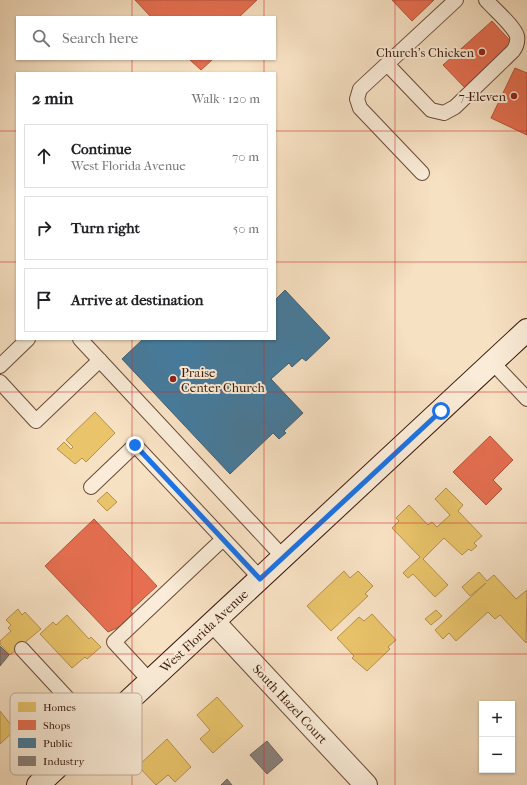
<!DOCTYPE html>
<meta charset="utf-8">
<style>
body{margin:0;font-family:"IM FELL French Canon",serif;background:#f6f6f6;color:#202124}
.controls{position:absolute;right:12px;bottom:12px;display:grid;overflow:hidden;border-radius:0px;box-shadow:0 1px 3px #0004}
.controls button{width:36px;height:36px;display:grid;place-items:center;padding:0;border:0;border-bottom:1px solid #e0e0e0;background:#fff;color:#202124;font:20px sans-serif}
.stop{position:absolute;width:12px;height:12px;margin:-9px;border:3px solid #1a73e8;border-radius:50%;background:#fff}
.stop.end{background:#1a73e8;border-color:#fff;box-shadow:0 1px 4px #0008}
.list{margin:0;padding:0;list-style:none}
h2{display:flex;justify-content:space-between;align-items:center;height:52px;margin:0;padding:0 16px;font-size:17px}
h2 small{font-size:13px;font-weight:400;color:#757577}
.list li{display:grid;grid-template-columns:26px 1fr auto;gap:12px;align-items:center;box-sizing:border-box;height:64px;margin:0 8px 8px;padding:0 8px;border:1px solid #e0e0e0;border-radius:0px}
.list b{display:block;font-size:15px;white-space:nowrap}
.list p{margin:0;font-size:13px;white-space:nowrap;color:#757577}
.list em{font-size:13px;font-style:normal;color:#757577}
.icon{flex:none;width:22px;height:22px;fill:none;stroke:currentColor;stroke-width:2;stroke-linecap:round;stroke-linejoin:round}
.map{position:relative;flex:none;width:527px;height:785px;overflow:hidden}
.search{position:absolute;background:#fff;box-shadow:0 1px 3px #0004;left:16px;top:16px;width:260px;height:44px;display:flex;align-items:center;gap:10px;box-sizing:border-box;padding:0 14px;border-radius:0px;color:#757577;font-size:15px}
.panel{position:absolute;background:#fff;box-shadow:0 1px 3px #0004;left:16px;top:72px;width:260px;height:268px;border-radius:0px}
.map>svg:first-child{display:block}
</style>
<div class="map">
<svg width="527" height="785" viewBox="0 0 527 785">
<rect width="100%" height="100%" fill="#f7e1c3"/>
<filter id="stains"><feTurbulence type="fractalNoise" baseFrequency=".005" numOctaves="4"/><feColorMatrix values="0 0 0 0 .2 0 0 0 0 .09 0 0 0 0 .02 0 0 0 .5 -.17"/></filter>
<radialGradient id="worn" r=".72"><stop offset=".6" stop-color="#630" stop-opacity="0"/><stop offset="1" stop-color="#630" stop-opacity=".3"/></radialGradient>
<path fill="#e9c46a" stroke="#b4904d" d="M95,412L115,433L86,462L82,458L75,464L57,449L64,442L71,449L73,447L66,440Z
M446,488L463,505L458,511L482,536L474,543L477,546L471,551L469,549L462,555L444,538L423,559L448,585L435,597L413,574L408,578L403,573L420,557L392,528L399,521L396,518L409,505L428,525L432,522L437,527L450,515L435,499Z
M107,492L117,502L107,511L97,501Z
M344,571L350,578L358,571L373,586L365,594L368,596L331,631L307,606Z
M479,572L487,581L494,575L516,599L527,590L526,643L500,615L495,619L488,612L456,641L449,633L443,639L435,630L486,583L470,596L462,587Z
M18,609L22,615L25,612L41,629L10,655L0,644V641L11,631L8,628L11,625L6,620Z
M436,610L442,616L431,625L425,619Z
M372,614L396,640L388,647L390,649L367,671L352,658L354,656L337,638L359,617L364,621Z
M67,615L89,639L91,637L101,647L87,659L85,657L72,668L40,634L53,622L56,625Z
M217,697L243,726L213,753L200,739L210,730L197,715Z
M0,711L15,730L0,744Z
M167,739L191,767L175,782L168,775L156,785L138,766Z"/>
<path fill="#e76f51" stroke="#b3553c" d="M135,0H257L239,17H151Z
M392,0H434L412,21Z
M492,21L515,46L467,90L443,65Z
M189,59H213L201,70Z
M515,68L527,73V135L491,118Z
M490,436L513,460L493,480L502,489L486,505L453,472Z
M94,519L157,586L130,611L133,614L128,623L108,632L45,566Z"/>
<path fill="#457b9d" stroke="#425d71" d="M285,290L330,338L306,361L302,358L292,367L289,363L271,379L303,413L284,431L286,433L279,439L273,433L230,474L122,359L143,339H275V300Z"/>
<path fill="#8a817c" stroke="#72625a" d="M0,646L9,655L0,666Z
M267,741L283,760L267,774L250,755Z
M227,779L232,785H221Z"/>
<g fill="none" stroke-linecap="round" stroke-linejoin="round">
<defs>
<path id="lane" d="M387,64L431,110L444,113L455,107L513,51C516,47 518,42 517,36C514,26 494,9 486,0
M422,173L360,108L357,99L360,89L456,0
M80,339L283,557
M493,363L527,399
M0,366L28,339
M0,382L36,421L100,360
M91,487L135,445L261,579
M22,649L97,730
M150,681L114,642L223,539"/>
<path id="street" d="M214,622L366,785"/>
<path id="secondary" d="M38,785L527,330"/>
</defs>
<use href="#lane" stroke="#694a38" stroke-width="16"/>
<use href="#street" stroke="#694a38" stroke-width="24"/>
<use href="#secondary" stroke="#3a180a" stroke-width="24"/>
<use href="#lane" stroke="#faecd8" stroke-width="14"/>
<use href="#street" stroke="#faecd8" stroke-width="22"/>
<use href="#secondary" stroke="#faecd8" stroke-width="22"/>
</g>
<g fill="none" stroke-linecap="round" stroke-linejoin="round">
<path stroke="#1a73e8" stroke-width="5" d="M135,445L260,579L441,411"/>
</g>
<path fill="none" stroke="#d62828" stroke-width="1" stroke-opacity="0.55" d="M132,0V17M264,0V17M395,0V785M132,59V73M264,59V73M0,131H17M275,131H527M0,262H17M275,262H527M132,339V785M264,339V785M0,392H527M0,523H527M0,654H527"/>
<g fill="#8f2418" stroke="#faecd8" stroke-width="1.5">
<circle cx="482" cy="52" r="4"/>
<circle cx="514" cy="96" r="4"/>
<circle cx="173" cy="379" r="4"/>
</g>
<g text-anchor="middle" dominant-baseline="central" stroke-width="4" stroke-linejoin="round" paint-order="stroke">
<g font-size="13" fill="#3a180a" stroke="#faecd8" text-anchor="end">
<text x="474" y="52">Church's Chicken</text>
<text x="506" y="96">7-Eleven</text>
<text x="181" y="372" text-anchor="start">Praise<tspan x="181" dy="15">Center Church</tspan></text>
</g>
<g font-size="13" fill="#3a180a" stroke="#faecd8">
<text transform="translate(204 631) rotate(-43)">West Florida Avenue</text>
<text transform="translate(290 704) rotate(47)">South Hazel Court</text>
</g>
</g>
<rect x="10" y="693" width="132" height="82" rx="6" fill="#faecd8" stroke="#c0ac9a" stroke-width="1"/>
<rect x="18" y="702" width="18" height="10" fill="#e9c46a"/>
<rect x="18" y="720" width="18" height="10" fill="#e76f51"/>
<rect x="18" y="738" width="18" height="10" fill="#457b9d"/>
<rect x="18" y="756" width="18" height="10" fill="#8a817c"/>
<g font-size="11" fill="#3a180a">
<text x="43" y="711">Homes</text>
<text x="43" y="729">Shops</text>
<text x="43" y="747">Public</text>
<text x="43" y="765">Industry</text>
</g>
<rect width="100%" height="100%" filter="url(#stains)"/>
<rect width="100%" height="100%" fill="url(#worn)"/>
</svg>
<div class="controls">
<button>+</button>
<button>−</button>
</div>
<div class="stop" style="left:441px;top:411px"></div>
<div class="stop end" style="left:135px;top:445px"></div>
<div class="search"><svg class="icon" aria-label="search" viewBox="0 0 24 24"><circle cx="10" cy="10" r="6"/><path d="M15 15l6 6"/></svg>Search here</div>
<section class="panel">
<h2>2 min<small>Walk · 120 m</small></h2>
<ul class="list">
<li><svg class="icon" aria-label="ahead" viewBox="0 0 24 24"><path d="M12 20V5M6 11l6-6 6 6"/></svg><div><b>Continue</b><p>West Florida Avenue</p></div><em>70 m</em></li>
<li><svg class="icon" aria-label="right" viewBox="0 0 24 24"><path d="M7 20v-9h11M14 6l5 5-5 5"/></svg><div><b>Turn right</b></div><em>50 m</em></li>
<li><svg class="icon" aria-label="arrive" viewBox="0 0 24 24"><path d="M6 21V4h12l-3 4 3 4H6"/></svg><div><b>Arrive at destination</b></div></li>
</ul>
</section>
</div>
